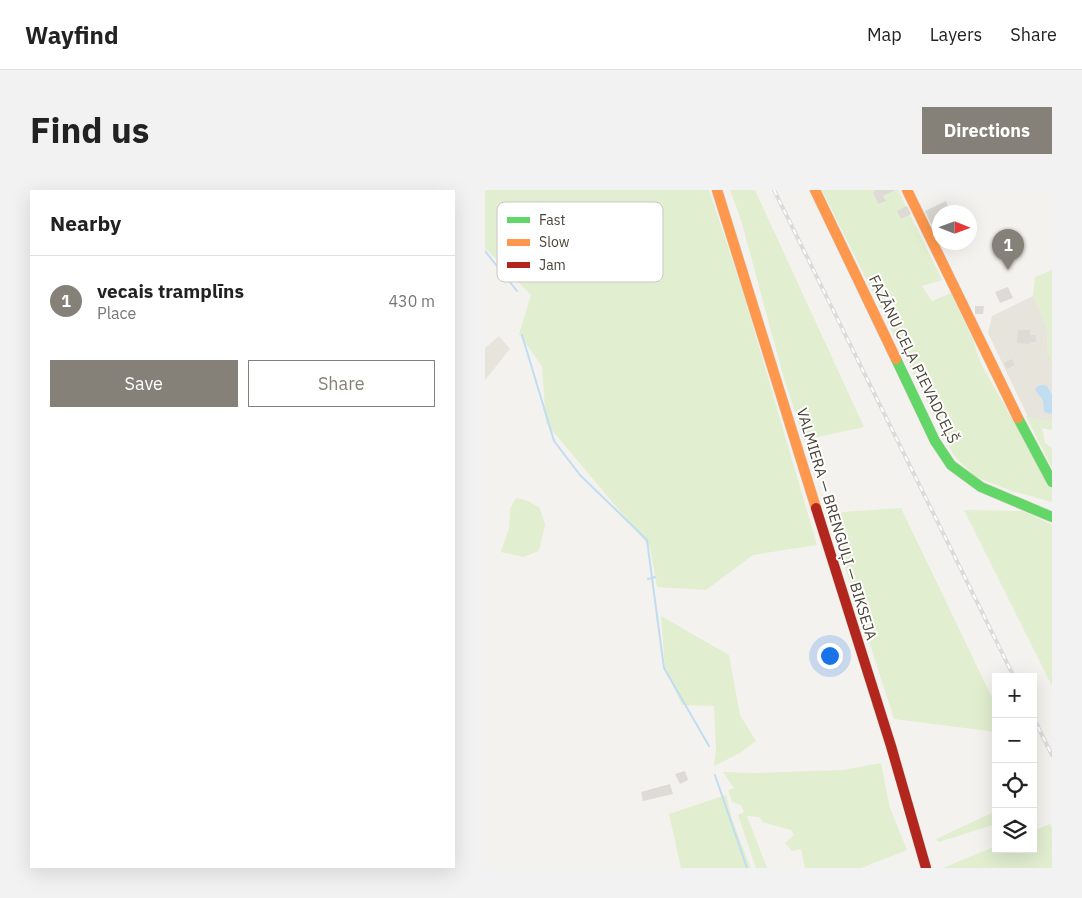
<!DOCTYPE html>
<meta charset="utf-8">
<style>
body{margin:0;font-family:"IBM Plex Sans",sans-serif;background:#f2f2f2;color:#222}
.controls{position:absolute;right:15px;bottom:15px;display:grid;overflow:hidden;border-radius:0px;box-shadow:0 5px 20px #0002}
.controls button{width:45px;height:45px;display:grid;place-items:center;padding:0;border:0;border-bottom:1px solid #e0e0e0;background:#fff;color:#222;font:25px sans-serif}
.compass{position:absolute;left:447px;top:15px;width:45px;height:45px;border-radius:50%;background:#fff;box-shadow:0 5px 20px #0002;rotate:91deg}
.you{position:absolute;left:344px;top:465px;width:18px;height:18px;margin:-12px;border:4px solid #fff;border-radius:50%;background:#1a73e8;box-shadow:0 0 0 8px #1a73e833}
.badge{display:grid;place-items:center;width:32px;height:32px;border-radius:50%;background:#868178;color:#fff;font-size:16px;font-weight:700}
.pin{position:absolute;translate:-50% -41px;filter:drop-shadow(0 1px 2px #0008)}
.pin::after{content:'';position:absolute;top:26px;width:18px;height:15px;background:inherit;clip-path:polygon(0 0,100% 0,50% 100%)}
.list{margin:0;padding:0;list-style:none}
h2{display:flex;justify-content:space-between;align-items:center;height:65px;margin:0;padding:0 20px;font-size:21px}
h2 small{font-size:16px;font-weight:400;color:#767676}
.list li{display:grid;grid-template-columns:32px 1fr auto;gap:15px;align-items:center;box-sizing:border-box;height:90px;padding:0 20px;border-top:1px solid #e0e0e0}
.list b{display:block;font-size:19px;white-space:nowrap}
.list p{margin:0;font-size:16px;white-space:nowrap;color:#767676}
.list em{font-size:16px;font-style:normal;color:#767676}
.actions{display:flex;gap:10px;padding:15px 20px}
.actions a{flex:1;padding:11px 0;border:1px solid #868178;border-radius:0px;text-align:center;font-size:18px;color:#868178}
.actions .main{background:#868178;color:#fff}
.icon{flex:none;width:28px;height:28px;fill:none;stroke:currentColor;stroke-width:2;stroke-linecap:round;stroke-linejoin:round}
.map{position:relative;flex:none;width:567px;height:678px;overflow:hidden;border-radius:0px}
header{display:flex;align-items:center;gap:30px;box-sizing:border-box;height:70px;padding:0 25px;background:#fff;border-bottom:1px solid #e0e0e0}
header strong{font-size:24px}
nav{display:flex;gap:28px;margin-inline-start:auto;font-size:18px}
.intro{display:flex;align-items:center;justify-content:space-between;box-sizing:border-box;height:120px;padding:0 30px}
h1{margin:0;font-size:35px}
.button{padding:12px 22px;border-radius:0px;background:#868178;color:#fff;font-size:18px;font-weight:700}
main{display:flex;gap:30px;padding:0 30px}
aside{flex:1;background:#fff;border-radius:0px;box-shadow:0 5px 20px #0002}
.map>svg:first-child{display:block}
</style>
<header>
<strong>Wayfind</strong>
<nav><a>Map</a><a>Layers</a><a>Share</a></nav>
</header>
<div class="intro"><h1>Find us</h1><a class="button">Directions</a></div>
<main>
<aside>
<h2>Nearby<small></small></h2>
<ul class="list">
<li><span class="badge">1</span><div><b>vecais tramplīns</b><p>Place</p></div><em>430 m</em></li>
</ul>
<div class="actions"><a class="main">Save</a><a>Share</a></div>
</aside>
<div class="map">
<svg width="567" height="678" viewBox="0 0 567 678">
<rect width="100%" height="100%" fill="#f4f2ee"/>
<path fill="#e7e4dc" d="M548,106L563,139L562,162L567,171V228L562,231L543,227L503,143L507,126Z
M14,146L25,159L0,190V158Z"/>
<path fill="#e1eecf" d="M0,0H224L257,99L332,355L268,365L221,400L172,397L165,357L61,233L57,176L34,144L46,105L0,58Z
M245,0H270L379,237L319,250L343,323L416,318L511,516V542L409,529L298,185L256,30Z
M337,0H413L457,90L437,96L447,111L466,103L488,150L496,174L567,299V312L527,301L491,287L469,266Z
M567,80V171L562,162L563,139L548,106L550,87Z
M541,226L562,231L567,228V240L557,238L560,253L567,258V278Z
M31,308L41,310L55,318L60,335L54,361L38,367L16,362L24,338L25,319Z
M479,320L538,321L567,335V496Z
M176,426L244,465L255,525L271,551L255,563L229,576L231,559L229,516L197,515L180,479Z
M396,573L405,618L422,660L376,678H320L316,659L307,661L300,653L309,645L306,640L277,632L275,627L262,626L282,678H271L253,625L259,622L256,615L247,612L243,600L249,598L238,582L269,583L358,580Z
M241,605L247,629L266,678H196L184,624Z
M511,621V634L454,652L451,649Z
M565,634L567,638V678H458L511,656V659H548V641Z"/>
<path fill="#c0ddf1" d="M558,195L562,196L567,205V224L559,222L558,210L550,200L552,196Z"/>
<g fill="none" stroke-linecap="round" stroke-linejoin="round">
<path stroke="#c0ddf1" stroke-width="2" d="M0,61L32,101
M37,145L69,251L95,285L162,350L167,388L163,389
M170,387L167,388L179,478L224,556
M230,585L262,678"/>
</g>
<path fill="#dedbd6" d="M392,0H410L398,6L401,11L393,14L388,2Z
M461,11L465,22H454V31L446,34L440,21Z
M422,16L426,24L416,29L412,21Z
M523,97L528,108L515,113L510,102Z
M490,116H499L498,124H490Z
M533,140H545V145H551V152H545V154L532,153Z
M527,169L530,175L522,179L519,173Z
M200,581L203,590L195,594L190,584Z
M185,594L188,604L158,611L156,602Z"/>
<g fill="none" stroke-linecap="round" stroke-linejoin="round">
<defs>
<path id="fast" d="M411,169L450,251L466,275L496,297L567,327
M533,228L567,292"/>
<path id="slow" d="M232,0L331,318
M330,0L411,169
M422,0L533,228"/>
<path id="jam" d="M331,318L406,556L441,678"/>
</defs>
<use href="#fast" stroke="#d3cfc5" stroke-width="11"/>
<use href="#slow" stroke="#d3cfc5" stroke-width="11"/>
<use href="#jam" stroke="#d3cfc5" stroke-width="11"/>
<use href="#fast" stroke="#63d668" stroke-width="10"/>
<use href="#slow" stroke="#ff974d" stroke-width="10"/>
<use href="#jam" stroke="#b3261e" stroke-width="10"/>
<defs>
<path id="rail" d="M289,0L529,487
M548,527L567,565"/>
</defs>
<use href="#rail" stroke="#dbdbda" stroke-width="4"/>
<use href="#rail" stroke="#fff" stroke-width="2" stroke-dasharray="5.5" stroke-linecap="butt"/>
</g>
<g text-anchor="middle" dominant-baseline="central" stroke-width="4" stroke-linejoin="round" paint-order="stroke">
<g font-size="15" fill="#4b4439" stroke="#fff">
<text transform="translate(429 169) rotate(64)">FAZĀNU CEĻA PIEVADCEĻŠ</text>
<text transform="translate(352 334) rotate(73)">VALMIERA — BRENGUĻI — BIKSEJA</text>
</g>
</g>
<rect x="12" y="12" width="166" height="80" rx="8" fill="#fff" stroke="#c9c7c4" stroke-width="1"/>
<rect x="22" y="27" width="23" height="6" fill="#63d668"/>
<rect x="22" y="49" width="23" height="7" fill="#ff974d"/>
<rect x="22" y="72" width="23" height="6" fill="#b3261e"/>
<g font-size="14" fill="#4b4439">
<text x="54" y="35">Fast</text>
<text x="54" y="57">Slow</text>
<text x="54" y="80">Jam</text>
</g>
</svg>
<div class="controls">
<button>+</button>
<button>−</button>
<button><svg class="icon" aria-label="locate" viewBox="0 0 24 24"><circle cx="12" cy="12" r="6"/><path d="M12 2v4M12 18v4M2 12h4M18 12h4"/></svg></button>
<button><svg class="icon" aria-label="layers" viewBox="0 0 24 24"><path d="M12 4l9 5-9 5-9-5zM3 14l9 5 9-5"/></svg></button>
</div>
<svg class="compass" viewBox="-18 -18 36 36"><path d="M0-13l5 13h-10z" fill="#e53935"/><path d="M0 13l5-13h-10z" fill="#767676"/></svg>
<div class="you"></div>
<div class="pin badge" style="left:523px;top:80px">1</div>
</div>
</main>
